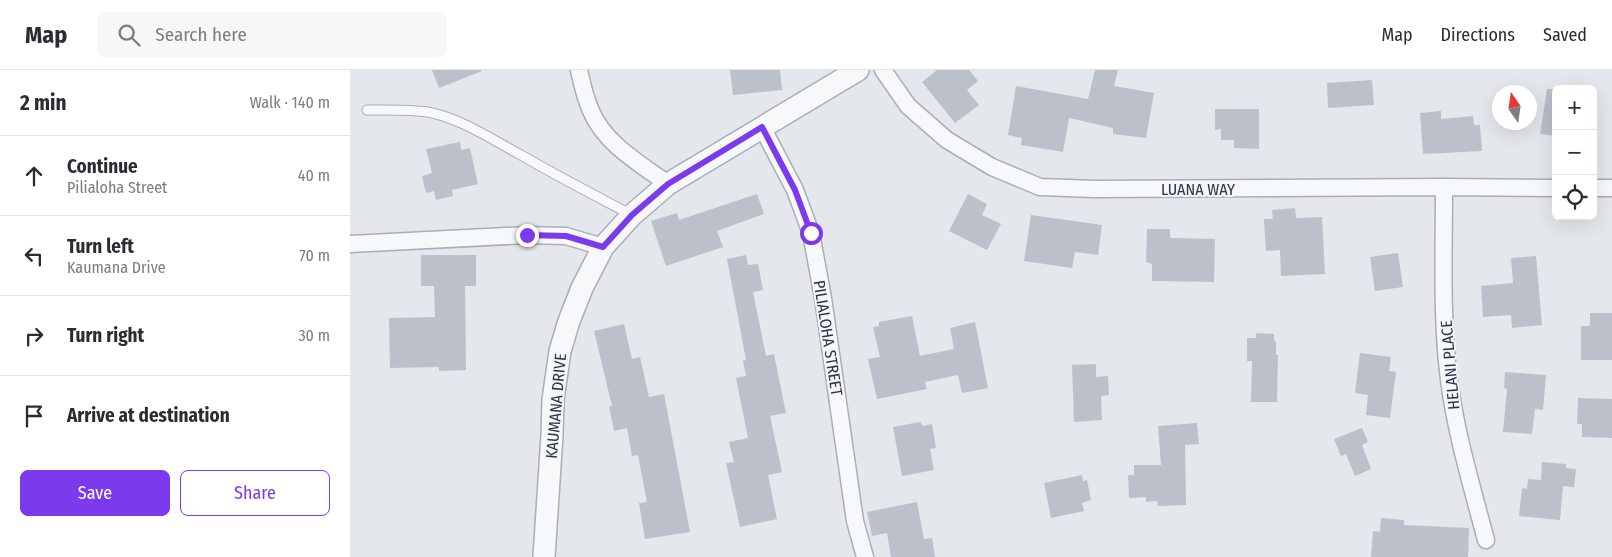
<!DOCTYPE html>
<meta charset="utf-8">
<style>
body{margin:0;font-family:"Fira Sans Condensed",sans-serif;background:#f7f7f7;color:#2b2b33}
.controls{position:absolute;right:15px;top:15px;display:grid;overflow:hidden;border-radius:8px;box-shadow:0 5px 20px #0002}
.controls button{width:45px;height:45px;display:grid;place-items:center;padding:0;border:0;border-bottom:1px solid #e1e1e2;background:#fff;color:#2b2b33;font:25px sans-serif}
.compass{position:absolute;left:1142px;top:15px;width:45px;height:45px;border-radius:50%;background:#fff;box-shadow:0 5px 20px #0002;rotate:347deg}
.stop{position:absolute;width:15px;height:15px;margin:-11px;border:4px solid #7c3aed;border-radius:50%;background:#fff}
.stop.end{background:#7c3aed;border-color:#fff;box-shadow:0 1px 5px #0008}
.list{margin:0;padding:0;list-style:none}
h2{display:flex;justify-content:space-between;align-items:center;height:65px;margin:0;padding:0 20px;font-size:21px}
h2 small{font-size:16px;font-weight:400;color:#7c7c81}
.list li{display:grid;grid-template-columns:32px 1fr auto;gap:15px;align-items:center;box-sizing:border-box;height:80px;padding:0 20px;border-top:1px solid #e1e1e2}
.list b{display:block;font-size:19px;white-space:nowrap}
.list p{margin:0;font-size:16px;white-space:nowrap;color:#7c7c81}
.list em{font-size:16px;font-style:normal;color:#7c7c81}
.actions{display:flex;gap:10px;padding:15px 20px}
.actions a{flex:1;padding:11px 0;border:1px solid #7c3aed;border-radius:8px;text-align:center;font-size:18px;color:#7c3aed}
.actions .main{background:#7c3aed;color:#fff}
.icon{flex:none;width:28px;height:28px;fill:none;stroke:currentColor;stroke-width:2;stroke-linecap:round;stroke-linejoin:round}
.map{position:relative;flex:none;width:1262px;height:487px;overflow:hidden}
header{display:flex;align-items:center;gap:30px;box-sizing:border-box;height:70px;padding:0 25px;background:#fff;border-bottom:1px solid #e1e1e2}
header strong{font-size:24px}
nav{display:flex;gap:28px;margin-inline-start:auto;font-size:18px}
.search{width:350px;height:45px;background:#f7f7f7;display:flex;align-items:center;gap:12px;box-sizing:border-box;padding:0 18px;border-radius:8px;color:#7c7c81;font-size:19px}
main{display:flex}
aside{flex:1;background:#fff}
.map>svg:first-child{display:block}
</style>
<header>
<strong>Map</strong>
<div class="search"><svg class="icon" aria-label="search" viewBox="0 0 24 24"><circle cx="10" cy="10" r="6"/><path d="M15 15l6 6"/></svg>Search here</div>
<nav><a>Map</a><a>Directions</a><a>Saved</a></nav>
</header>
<main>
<aside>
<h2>2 min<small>Walk · 140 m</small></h2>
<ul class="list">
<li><svg class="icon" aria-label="ahead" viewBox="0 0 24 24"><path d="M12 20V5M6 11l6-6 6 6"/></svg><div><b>Continue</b><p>Pilialoha Street</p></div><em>40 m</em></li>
<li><svg class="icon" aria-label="left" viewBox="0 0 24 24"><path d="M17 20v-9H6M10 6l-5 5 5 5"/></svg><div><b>Turn left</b><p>Kaumana Drive</p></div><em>70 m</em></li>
<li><svg class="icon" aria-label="right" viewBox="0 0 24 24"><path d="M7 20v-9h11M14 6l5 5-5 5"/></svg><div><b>Turn right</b></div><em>30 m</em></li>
<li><svg class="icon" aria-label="arrive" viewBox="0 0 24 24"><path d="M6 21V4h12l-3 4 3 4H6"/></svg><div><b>Arrive at destination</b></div></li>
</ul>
<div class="actions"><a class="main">Save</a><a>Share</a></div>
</aside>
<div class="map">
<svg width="1262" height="487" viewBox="0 0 1262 487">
<rect width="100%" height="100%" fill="#e4e7ec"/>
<path fill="#bbc0ca" d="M82,0H132V1L89,18Z
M380,0H430L432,20L383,25Z
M587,0H619L628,11L617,20L629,35L605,53L572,12Z
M745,0H768L764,16L804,23L796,68L763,64V58L719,48L713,82L671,75L672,68L658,65L666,16L738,29Z
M1022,10L1024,35L978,38L977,13Z
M1197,19H1206V66L1190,64Z
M865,39H909V79L884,78V70H871V59L865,60Z
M1091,41V49L1123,46L1124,55H1130L1132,81L1073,84L1070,43Z
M110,72L111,80L120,78L128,114L102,120L103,126L86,130L84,121L76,123L72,106L82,103L76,79Z
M407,124L414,144L367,161L373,177L316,196L301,151L327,143L329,150Z
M618,124L637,134L632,145L651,154L637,180L599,161Z
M945,138L946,148L972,147L975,204L931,206L930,180L916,181L914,149H923L922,140Z
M681,145L752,155L748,185L725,182L722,198L674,191Z
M797,159H820V168L865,169L864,212L802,211V194L796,192Z
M1048,183L1053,217L1025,221L1020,187Z
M71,185H126V216H115L116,300L89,301V297L40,298L39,248L85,247L84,216H71Z
M396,185L398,195L408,194L413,220L403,222L416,286L424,284L436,343L420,346L432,402L418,405L427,449L390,457L376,393L384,392L379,372L398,368L386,308L396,306L393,291L396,290L377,189Z
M1186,186L1192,255L1162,258L1161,245L1133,247L1131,216L1163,213L1161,188Z
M1240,243H1262V290H1231V256H1240Z
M562,246L570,286L604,279L600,258L625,252L638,318L612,323L608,305L575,312L577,319L527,329L518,289L530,287L523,257L529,256V252Z
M274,254L282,289L290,287L299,327L314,324L340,462L295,469L289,433L297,432L288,385L282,386L277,358L264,361L259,336H262L244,261Z
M906,263L924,264V270L926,272V285H928L927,332H901L902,291H897V268H906Z
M1010,283L1041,287L1039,301L1046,302L1040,348L1016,345L1018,325L1005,323Z
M746,294V307L758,306L759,325L751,326L752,350L724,352L722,295Z
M1155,302L1196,305L1193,340L1185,339L1182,364L1153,362L1157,319L1154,318Z
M1228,328L1262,329V368L1232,367V354H1227Z
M570,352L573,356L582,354L586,378L580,379L584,400L552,406L543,357Z
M847,353L849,374L835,375L836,435L808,436L807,431L796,432V427L779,428L778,405H784V395H811L808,356Z
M1012,358L1018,372L1012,375L1021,399L1005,406L996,384L991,386L984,369Z
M1192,392L1216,394V398L1226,399L1224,417L1213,416L1210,450L1169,446L1172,418L1177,419L1178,409L1191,410Z
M732,405L733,411L737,410L741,430L732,433L734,441L701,448L694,413Z
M567,432L574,469L582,468L585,487H541L537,463L522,466L517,442Z
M1031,448L1054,450V455L1119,458L1118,487H1021L1023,461L1030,462Z"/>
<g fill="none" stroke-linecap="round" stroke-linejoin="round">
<defs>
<path id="service" d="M17,40C37,40 58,39 78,42C112,49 141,69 171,85C207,106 244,125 282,145"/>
<path id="minor" d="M229,0C232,14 235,28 241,41C255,74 289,93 318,114
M533,0L558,36L597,70L642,97L690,117L745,119L1094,117L1206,118
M412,57L445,120L461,163L473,228L505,451L515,487
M1094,117C1094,180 1091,248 1099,310C1106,364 1122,417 1136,470
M1243,118H1262
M0,174L177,165L216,166L253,177"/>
<path id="tertiary" d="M194,487L202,365L203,330L210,281L219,251L232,218L253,177L282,145L318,114L508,0"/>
</defs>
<use href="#service" stroke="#a9aeb7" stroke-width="11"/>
<use href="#minor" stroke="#a9aeb7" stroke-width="19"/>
<use href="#tertiary" stroke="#a9aeb7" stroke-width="24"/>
<use href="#service" stroke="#f7f8fa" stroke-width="9"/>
<use href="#minor" stroke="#f7f8fa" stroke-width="16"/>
<use href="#tertiary" stroke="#f7f8fa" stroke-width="21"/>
</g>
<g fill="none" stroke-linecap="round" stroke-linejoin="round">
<path stroke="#7c3aed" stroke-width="6" d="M177,165L216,166L253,177L282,145L318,114L412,57L445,120L461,163"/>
</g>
<g text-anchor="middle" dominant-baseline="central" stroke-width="4" stroke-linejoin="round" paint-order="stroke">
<g font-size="16" fill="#2b3445" stroke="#f4f6f9">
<text x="848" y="119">LUANA WAY</text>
<text transform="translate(478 268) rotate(81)">PILIALOHA STREET</text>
<text transform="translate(1100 295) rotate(-95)">HELANI PLACE</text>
<text transform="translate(206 336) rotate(-85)">KAUMANA DRIVE</text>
</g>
</g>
</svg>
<div class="controls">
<button>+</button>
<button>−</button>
<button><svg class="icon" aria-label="locate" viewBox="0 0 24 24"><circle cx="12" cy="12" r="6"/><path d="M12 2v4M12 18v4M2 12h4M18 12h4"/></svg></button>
</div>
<svg class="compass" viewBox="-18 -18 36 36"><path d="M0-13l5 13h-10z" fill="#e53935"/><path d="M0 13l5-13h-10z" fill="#7c7c81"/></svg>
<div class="stop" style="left:461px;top:163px"></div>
<div class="stop end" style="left:177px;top:165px"></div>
</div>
</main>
